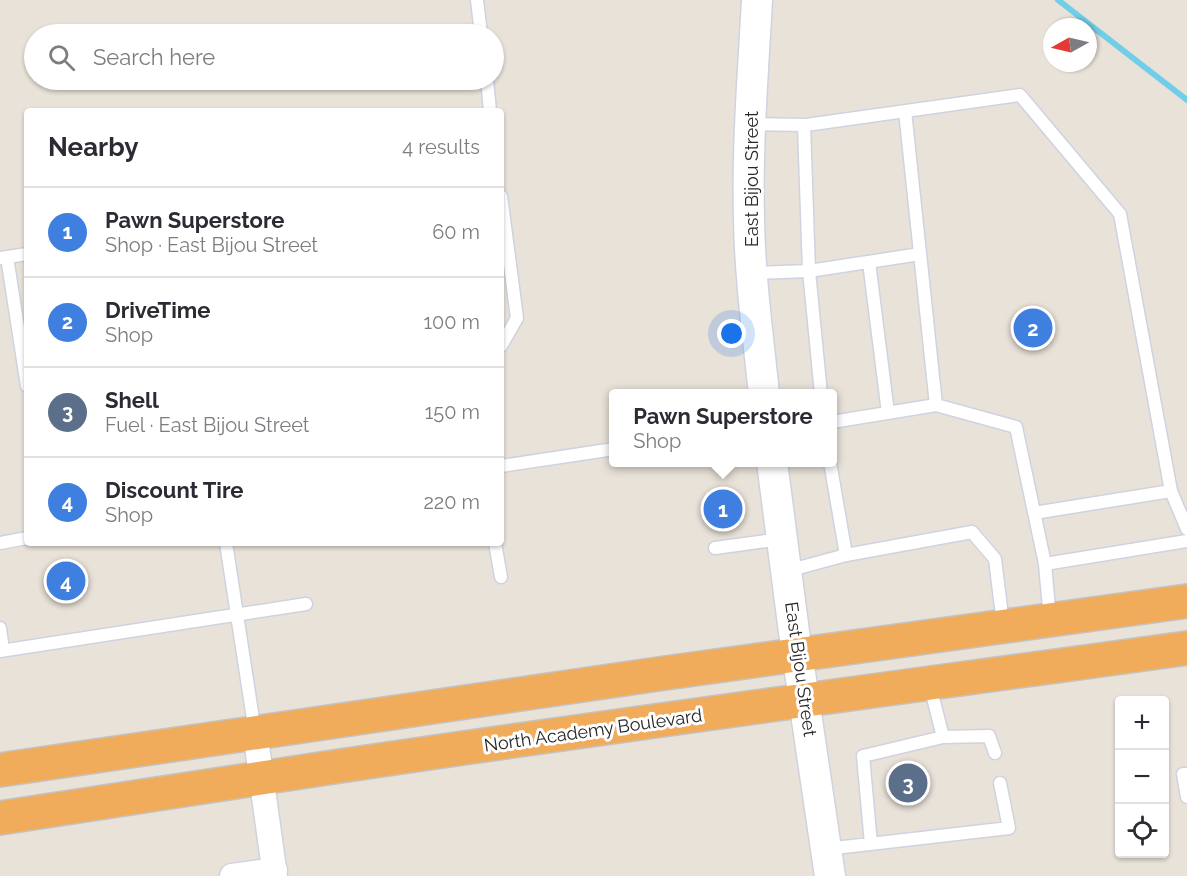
<!DOCTYPE html>
<meta charset="utf-8">
<style>
body{margin:0;font-family:Raleway,sans-serif;background:#f2f2f3;color:#2b2b33}
.controls{position:absolute;right:18px;bottom:18px;display:grid;overflow:hidden;border-radius:6px;box-shadow:0 2px 4px #0004}
.controls button{width:54px;height:54px;display:grid;place-items:center;padding:0;border:0;border-bottom:2px solid #e1e1e2;background:#fff;color:#2b2b33;font:30px sans-serif}
.compass{position:absolute;left:1043px;top:18px;width:54px;height:54px;border-radius:50%;background:#fff;box-shadow:0 2px 4px #0004;rotate:262deg}
.you{position:absolute;left:732px;top:334px;width:21px;height:21px;margin:-15px;border:4px solid #fff;border-radius:50%;background:#1a73e8;box-shadow:0 0 0 9px #1a73e833}
.badge{display:grid;place-items:center;width:39px;height:39px;border-radius:50%;background:#7c3aed;color:#fff;font-size:20px;font-weight:700}
.pin{position:absolute;translate:-50% -50%;border:3px solid #fff;box-shadow:0 2px 6px #0006}
.popup{position:absolute;left:609px;top:389px;width:228px;height:78px;box-sizing:border-box;display:grid;place-content:center;border-radius:6px;background:#fff;filter:drop-shadow(0 2px 4px #0005);font-size:20px;white-space:nowrap;color:#7c7c81}
.popup b{font-size:22px;color:#2b2b33}
.popup::after{content:'';position:absolute;left:50%;top:100%;margin-left:-12px;border:12px solid transparent;border-top-color:#fff}
.list{margin:0;padding:0;list-style:none}
h2{display:flex;justify-content:space-between;align-items:center;height:78px;margin:0;padding:0 24px;font-size:26px}
h2 small{font-size:20px;font-weight:400;color:#7c7c81}
.list li{display:grid;grid-template-columns:39px 1fr auto;gap:18px;align-items:center;box-sizing:border-box;height:90px;padding:0 24px;border-top:2px solid #e1e1e2}
.list b{display:block;font-size:22px;white-space:nowrap}
.list p{margin:0;font-size:20px;white-space:nowrap;color:#7c7c81}
.list em{font-size:20px;font-style:normal;color:#7c7c81}
.icon{flex:none;width:33px;height:33px;fill:none;stroke:currentColor;stroke-width:2;stroke-linecap:round;stroke-linejoin:round}
.map{position:relative;flex:none;width:1187px;height:876px;overflow:hidden}
.search{position:absolute;background:#fff;box-shadow:0 2px 4px #0004;left:24px;top:24px;width:480px;height:66px;display:flex;align-items:center;gap:15px;box-sizing:border-box;padding:0 21px;border-radius:33px;color:#7c7c81;font-size:22px}
.panel{position:absolute;background:#fff;box-shadow:0 2px 4px #0004;left:24px;top:108px;width:480px;height:438px;border-radius:6px}
.map>svg:first-child{display:block}
</style>
<div class="map">
<svg width="1187" height="876" viewBox="0 0 1187 876">
<rect width="100%" height="100%" fill="#e9e2d9"/>
<g fill="none" stroke-linecap="round" stroke-linejoin="round">
<path stroke="#70cee8" stroke-width="6" d="M1058,0L1187,100"/>
<defs>
<path id="service" d="M477,0L481,34
M487,80L490,111
M905,111L936,405
M750,124L806,125L1020,95L1120,214L1171,491L1034,513
M804,125L809,271L920,254
M501,196L517,318L501,346
M7,257L27,386
M1,258L27,254
M869,262L888,413
M752,273L809,271L821,394
M832,422L936,405L1016,427L1045,564
M830,462L846,555L972,532L995,559L1003,624
M501,466L614,449
M1171,491L1187,529
M0,543L27,538
M226,543L255,732
M495,543L501,577
M715,548L781,539
M787,571L846,555
M1050,619L1045,564L1187,541
M0,628L3,650
M0,651L306,604
M930,686L943,737L989,736L995,753
M1187,774H1183L1187,797
M871,844L863,756L943,737
M826,849L1009,828L1000,783"/>
<path id="minor" d="M255,732L275,876
M232,876L275,870"/>
<path id="tertiary" d="M757,0C753,73 747,147 749,220C750,278 758,336 764,394
M772,462L794,632L830,876"/>
<path id="trunk" d="M0,770C395,711 791,654 1187,601
M0,818C113,801 226,784 340,766C622,724 904,687 1187,648"/>
</defs>
<use href="#service" stroke="#cfd3e0" stroke-width="15"/>
<use href="#minor" stroke="#cfd3e0" stroke-width="27"/>
<use href="#tertiary" stroke="#cfd3e0" stroke-width="33"/>
<use href="#trunk" stroke="#c3c3c3" stroke-width="36"/>
<use href="#service" stroke="#fff" stroke-width="12"/>
<use href="#minor" stroke="#fff" stroke-width="24"/>
<use href="#tertiary" stroke="#fff" stroke-width="30"/>
<use href="#trunk" stroke="#f0ac5a" stroke-width="33"/>
</g>
<g text-anchor="middle" dominant-baseline="central" stroke-width="6" stroke-linejoin="round" paint-order="stroke">
<g font-size="18" fill="#272727" stroke="#fff">
<text transform="translate(751 179) rotate(-90)">East Bijou Street</text>
<text transform="translate(801 669) rotate(82)">East Bijou Street</text>
<text transform="translate(593 730) rotate(-8)">North Academy Boulevard</text>
</g>
</g>
</svg>
<div class="controls">
<button>+</button>
<button>−</button>
<button><svg class="icon" aria-label="locate" viewBox="0 0 24 24"><circle cx="12" cy="12" r="6"/><path d="M12 2v4M12 18v4M2 12h4M18 12h4"/></svg></button>
</div>
<svg class="compass" viewBox="-18 -18 36 36"><path d="M0-13l5 13h-10z" fill="#e53935"/><path d="M0 13l5-13h-10z" fill="#7c7c81"/></svg>
<div class="you"></div>
<div class="pin badge" style="left:723px;top:509px;background:#3f7fe0">1</div>
<div class="popup"><b>Pawn Superstore</b>Shop</div>
<div class="pin badge" style="left:1033px;top:328px;background:#3f7fe0">2</div>
<div class="pin badge" style="left:908px;top:783px;background:#5c6f8a">3</div>
<div class="pin badge" style="left:66px;top:581px;background:#3f7fe0">4</div>
<div class="search"><svg class="icon" aria-label="search" viewBox="0 0 24 24"><circle cx="10" cy="10" r="6"/><path d="M15 15l6 6"/></svg>Search here</div>
<section class="panel">
<h2>Nearby<small>4 results</small></h2>
<ul class="list">
<li><span class="badge" style="background:#3f7fe0">1</span><div><b>Pawn Superstore</b><p>Shop · East Bijou Street</p></div><em>60 m</em></li>
<li><span class="badge" style="background:#3f7fe0">2</span><div><b>DriveTime</b><p>Shop</p></div><em>100 m</em></li>
<li><span class="badge" style="background:#5c6f8a">3</span><div><b>Shell</b><p>Fuel · East Bijou Street</p></div><em>150 m</em></li>
<li><span class="badge" style="background:#3f7fe0">4</span><div><b>Discount Tire</b><p>Shop</p></div><em>220 m</em></li>
</ul>
</section>
</div>
